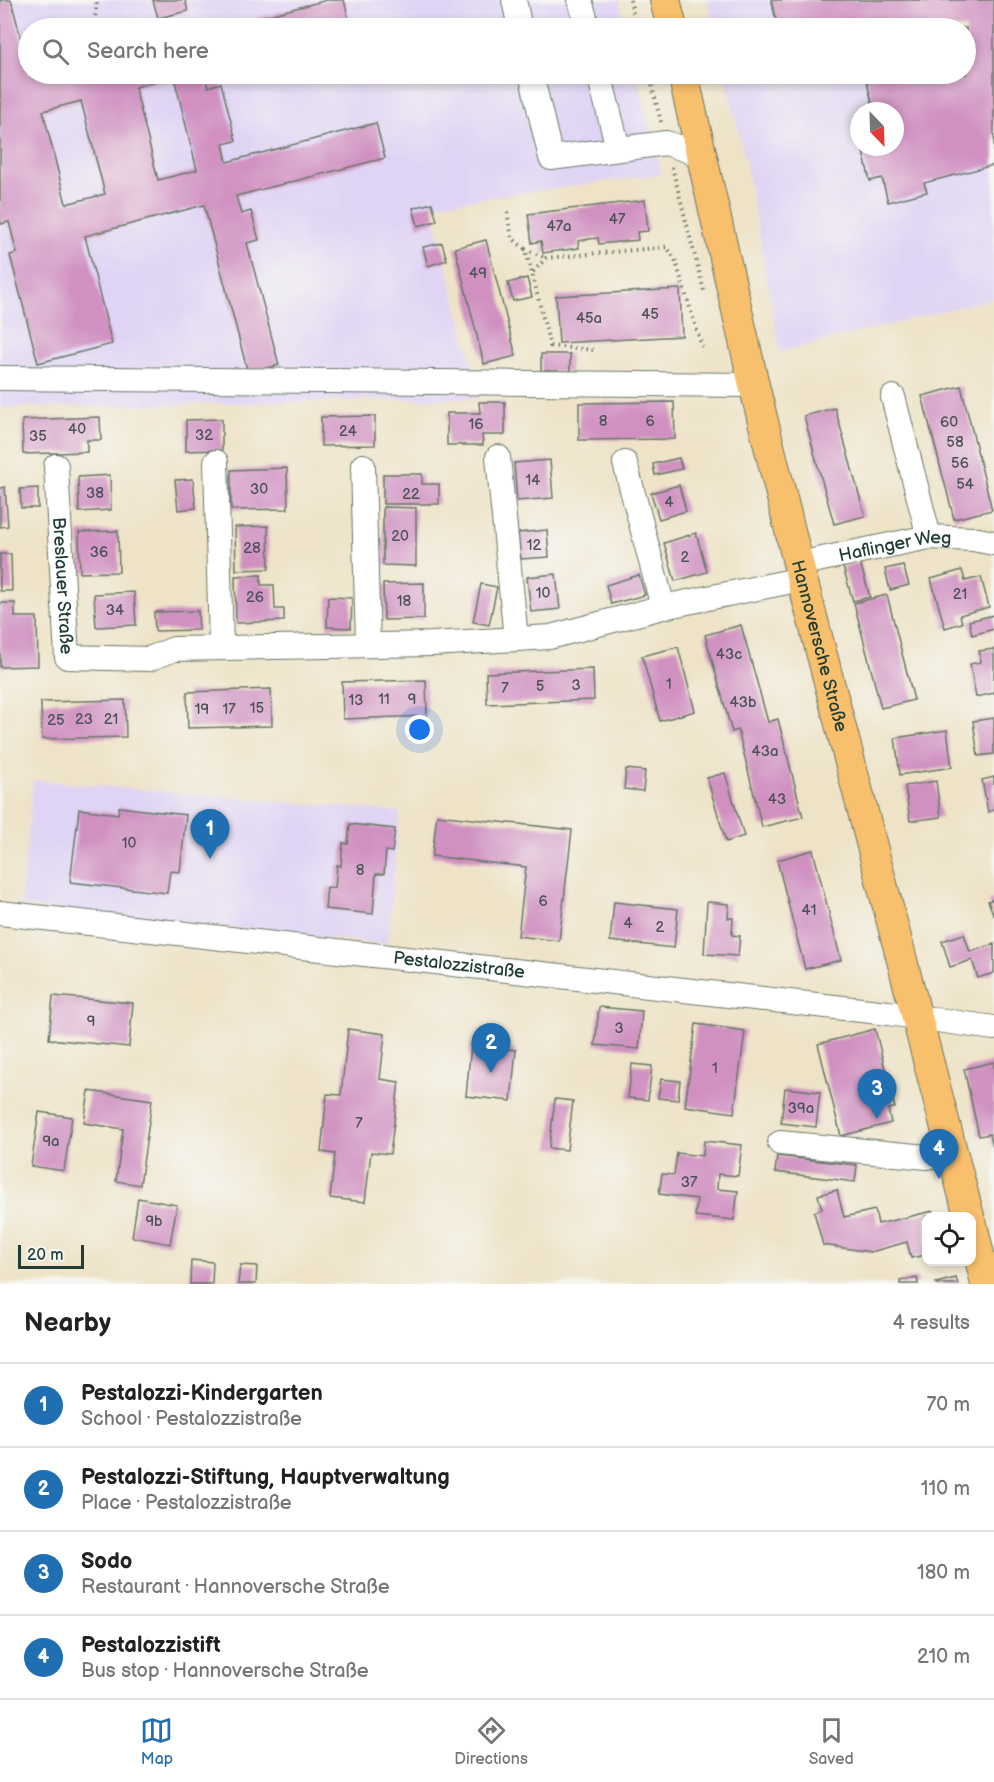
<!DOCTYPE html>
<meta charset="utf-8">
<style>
body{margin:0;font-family:"Balsamiq Sans",sans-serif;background:#f6f6f6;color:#222}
.controls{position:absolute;right:18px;bottom:18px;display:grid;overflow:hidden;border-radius:12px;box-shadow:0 3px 9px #0003}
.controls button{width:54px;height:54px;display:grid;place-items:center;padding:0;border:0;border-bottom:2px solid #e0e0e0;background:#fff;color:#222;font:30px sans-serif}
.compass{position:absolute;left:850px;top:102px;width:54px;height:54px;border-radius:50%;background:#fff;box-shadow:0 3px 9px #0003;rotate:157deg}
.scale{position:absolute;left:18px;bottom:15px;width:66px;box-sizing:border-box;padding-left:6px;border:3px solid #1f3d34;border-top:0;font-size:16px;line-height:21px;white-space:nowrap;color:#1f3d34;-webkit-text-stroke:4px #f6f6f2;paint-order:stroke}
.you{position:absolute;left:420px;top:730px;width:21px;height:21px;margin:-15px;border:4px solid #fff;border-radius:50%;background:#1a73e8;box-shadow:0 0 0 9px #1a73e833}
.badge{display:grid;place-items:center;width:39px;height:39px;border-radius:50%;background:#1f6fb2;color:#fff;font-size:20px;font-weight:700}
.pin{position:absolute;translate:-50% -50px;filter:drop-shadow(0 2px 3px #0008)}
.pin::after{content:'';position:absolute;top:32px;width:21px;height:18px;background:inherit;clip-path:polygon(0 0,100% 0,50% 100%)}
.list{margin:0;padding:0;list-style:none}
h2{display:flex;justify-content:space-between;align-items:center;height:78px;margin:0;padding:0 24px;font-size:26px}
h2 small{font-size:20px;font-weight:400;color:#767676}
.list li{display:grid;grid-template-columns:39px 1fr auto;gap:18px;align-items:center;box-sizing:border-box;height:84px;padding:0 24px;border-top:2px solid #e0e0e0}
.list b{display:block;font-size:22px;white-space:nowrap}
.list p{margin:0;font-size:20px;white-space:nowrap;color:#767676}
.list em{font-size:20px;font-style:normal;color:#767676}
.icon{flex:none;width:33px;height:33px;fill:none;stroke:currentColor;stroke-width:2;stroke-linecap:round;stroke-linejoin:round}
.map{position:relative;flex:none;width:994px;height:1284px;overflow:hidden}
.search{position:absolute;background:#fff;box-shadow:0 3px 9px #0003;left:18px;right:18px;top:18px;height:66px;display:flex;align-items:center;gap:15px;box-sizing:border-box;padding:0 21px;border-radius:33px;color:#767676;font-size:22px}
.sheet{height:414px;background:#fff}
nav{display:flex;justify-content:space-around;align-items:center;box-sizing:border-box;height:84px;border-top:2px solid #e0e0e0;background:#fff;font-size:16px;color:#767676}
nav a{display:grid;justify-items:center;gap:3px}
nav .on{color:#1f6fb2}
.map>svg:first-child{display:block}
</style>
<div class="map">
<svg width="994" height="1284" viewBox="0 0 994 1284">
<rect width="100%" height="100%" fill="#f6f6f2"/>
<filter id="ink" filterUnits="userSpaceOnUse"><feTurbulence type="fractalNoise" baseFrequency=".0167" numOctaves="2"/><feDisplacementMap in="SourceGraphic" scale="12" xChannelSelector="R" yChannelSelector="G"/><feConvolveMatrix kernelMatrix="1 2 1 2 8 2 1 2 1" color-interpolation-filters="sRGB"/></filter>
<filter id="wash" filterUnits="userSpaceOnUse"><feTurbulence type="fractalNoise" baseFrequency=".008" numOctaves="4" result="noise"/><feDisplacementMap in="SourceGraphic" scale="24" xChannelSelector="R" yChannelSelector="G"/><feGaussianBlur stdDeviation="1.35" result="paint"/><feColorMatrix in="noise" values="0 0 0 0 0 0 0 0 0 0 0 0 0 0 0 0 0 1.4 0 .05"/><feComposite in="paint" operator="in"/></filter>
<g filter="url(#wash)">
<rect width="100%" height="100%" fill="#eee3c7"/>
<path fill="#e0d4f4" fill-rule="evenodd" d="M0,0H619L626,28H28V74H637L661,174L431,205L481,398L0,408Z
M707,0H994V298L780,352L745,159L725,74H966V28H714ZM859,111H895V147H859Z
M33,780L400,812L387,944L20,906Z"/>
<g id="blocks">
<path fill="#d091c1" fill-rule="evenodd" d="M0,0H11L23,46L28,45V74H204L208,87L221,83L236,141L223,144L227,162L376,123L385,158L236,196L241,214L251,211L259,240L247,243L279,365L248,373L204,205L85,236L112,344L38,363L10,255L17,253L9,222L1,224L0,220ZM174,77L197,170L158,180L135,87ZM81,101L105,194L66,204L43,111Z
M153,0H185L188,11L158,18Z
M327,0H344L351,28H219Z
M771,0H994V165L924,183L927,192L888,202L882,178L870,181L862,147H895V111H874L865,74H966V28H778Z
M645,200L648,231L637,232L638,240L599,244L598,238L589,239L578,241L579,248L543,253L541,241L532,243L528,214Z
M432,203L437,221L418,226L413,208Z
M486,240L516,356L484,364L455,248Z
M442,243L447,260L428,266L423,247Z
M527,278L532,297L513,301L508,283Z
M680,289L682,336L559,343L556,296Z
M541,354H570V372H541Z
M961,386L992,510L954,519L922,396Z
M479,402H505V435H482L483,445H447V413H480Z
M674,402L675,439L579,440V403Z
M835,408L865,516L834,524L804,416Z
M375,416V445L321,446V417Z
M100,417L101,440H87V452L23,454L22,420Z
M222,419V450L186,451V420Z
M679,458L682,469L655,475L653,464Z
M550,460L553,498L517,501L514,463Z
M287,468L288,509L231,510V470Z
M383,474H422V484H439V504H383Z
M110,475L111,510L79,512L78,477Z
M193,479L196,508L178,510L175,480Z
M679,485L686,511L659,519L651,493Z
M5,487L8,526L0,527V488Z
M38,488V508H21L20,489Z
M383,507L416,508V566L383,565Z
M268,526L269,569L236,570L235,527Z
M547,530L549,557L521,559L518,533Z
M118,531L119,572L80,573L79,532Z
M696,533L707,572L675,581L664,543Z
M0,554H11L12,591H0Z
M860,562L870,597L853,601L843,567Z
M903,565L909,585L890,590L885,569Z
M962,570L965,581L981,577L989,607L960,615L962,623L945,628L931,579Z
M556,574L560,609L531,612L527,577Z
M261,575V585H274L275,609H284V621L236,623L235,576Z
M639,575L645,595L611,604L606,585Z
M424,583V619L384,620L383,584Z
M481,584L497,587L489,625L473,622Z
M134,592L136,625L96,627L94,594Z
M887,595L914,700L881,708L854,603Z
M328,597L352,598L351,628L327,627Z
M0,603H15V617H37L38,666L0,667Z
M198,611L199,630L155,631L154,612Z
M994,615V629L972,635L969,621Z
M741,625L768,722L778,719L803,817L762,827L738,730L732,732L705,635Z
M678,647L695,711L660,721L642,656Z
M994,649V693L976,697L970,664L981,662L979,651Z
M593,669L594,700L487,704L486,673Z
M426,680L427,716L343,719L342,682Z
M271,689L272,726L188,728L187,692Z
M125,700L126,737L42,739L41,702Z
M994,718V754L978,756L973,721Z
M947,730L952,767L900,775L895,738Z
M626,769L645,771L643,791L624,789Z
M725,773L744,836L726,842L707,778Z
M994,777V810L988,812L982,780Z
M936,781L941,817L910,821L905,786Z
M119,807L186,815L180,872L170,871L167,893L70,882L79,809L118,814Z
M437,815L572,830L559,941L518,936L526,867L432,856Z
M350,824L395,829L392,852L386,851L384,874H376L373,914L325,909L327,887L335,888L337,865L341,866L343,843L348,844Z
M813,850L841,960L805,969L777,860Z
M994,899V916L988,901Z
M614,902L678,909L674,948L610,941Z
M707,902L729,904L728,918H733L732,935L740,936L738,956L704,954Z
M964,934L970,952L994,944V973L978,978L972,960L950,967L942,941Z
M53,996L133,1003L129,1047L49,1039Z
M599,1007L642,1011L639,1049L595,1045Z
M696,1024L745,1031L734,1113L685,1106Z
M348,1029L385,1034L380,1079L399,1082L390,1154L371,1152L365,1202L330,1198L335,1154L321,1152L327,1094L341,1095Z
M875,1029L895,1108L888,1109L891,1123L841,1136L818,1044Z
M471,1045L516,1050L511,1101L466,1096Z
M994,1062V1147H993L990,1134L979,1136L964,1069Z
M632,1064L652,1066L648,1100L628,1098Z
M661,1079L680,1081L678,1100L658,1098Z
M785,1088L820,1092L816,1127L781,1123Z
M89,1091L152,1100L140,1185L116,1181L123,1129L84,1123Z
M555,1099L573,1101L567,1150L549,1148Z
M39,1112L72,1117L64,1171L31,1166Z
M704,1141L742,1145L738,1176L718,1174L717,1189L738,1191L734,1220L695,1216L697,1199L659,1194L662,1174L674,1175L677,1153L703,1156Z
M777,1156L857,1165L855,1182L775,1172Z
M837,1190L844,1217L875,1210L878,1224L933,1211L934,1216H926V1255L911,1258L907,1242L871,1252L823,1245L814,1212L822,1209L818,1195Z
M138,1198L177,1205L170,1244L132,1237Z
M191,1260L213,1262L212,1284H190Z
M240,1265L257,1266L256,1284H238Z
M917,1278L918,1284H900V1281Z
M956,1278L958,1284H937L936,1283Z"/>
</g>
</g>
<g filter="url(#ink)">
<use href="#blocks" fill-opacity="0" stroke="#677767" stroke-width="1.5"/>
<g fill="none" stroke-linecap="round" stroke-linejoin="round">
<defs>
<g id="minor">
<path d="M514,0L520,28"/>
<path d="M580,0L588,28"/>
<path d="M531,74L551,158L666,143L702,155"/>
<path d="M599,74L618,148"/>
<path d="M0,378L754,385"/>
<path d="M893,397L929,537"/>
<path d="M498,457L516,639"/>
<path d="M216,462L221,646"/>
<path d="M625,463L663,607"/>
<path id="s1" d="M56,466L67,657L149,659L174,649L432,644L550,637L663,607L802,579"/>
<path d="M363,466L368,645"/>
<path id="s2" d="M798,564L929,537L973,539L994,543"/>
<path id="s3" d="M0,913L888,1013L994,1028"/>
<path d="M780,1143L927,1157L953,1152"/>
</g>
<g id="major">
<path d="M665,0L672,28"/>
<path id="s4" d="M683,74L754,385L802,579L969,1216"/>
<path d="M972,1225L986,1284"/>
</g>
</defs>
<use href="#minor" stroke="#677767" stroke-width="26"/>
<use href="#major" stroke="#677767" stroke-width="32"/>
<path stroke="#677767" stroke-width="4" stroke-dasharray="1.5 4.5" stroke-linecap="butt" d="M630,0L637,28
M94,28L97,0
M649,74L661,122
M672,167L704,291
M507,212L512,238L525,249L532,273
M525,249L546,258
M593,350L550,346L532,273L546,258L667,247L675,259L702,347"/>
<use href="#minor" stroke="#fff" stroke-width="24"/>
<use href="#major" stroke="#f8bf6c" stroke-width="30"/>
</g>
</g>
<g text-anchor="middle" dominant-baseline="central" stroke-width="5" stroke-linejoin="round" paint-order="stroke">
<g font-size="15" fill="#4b5257">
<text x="617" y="219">47</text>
<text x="559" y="226">47a</text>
<text x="478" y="273">49</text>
<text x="650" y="314">45</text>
<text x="589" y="318">45a</text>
<text x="603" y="421">8</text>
<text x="650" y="421">6</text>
<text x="949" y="422">60</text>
<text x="476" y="424">16</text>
<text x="77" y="429">40</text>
<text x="348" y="431">24</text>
<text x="204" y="435">32</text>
<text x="38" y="436">35</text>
<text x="955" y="442">58</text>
<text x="960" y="463">56</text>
<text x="533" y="480">14</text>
<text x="965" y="484">54</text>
<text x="259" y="489">30</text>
<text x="95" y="493">38</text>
<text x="411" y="494">22</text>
<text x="669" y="502">4</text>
<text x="400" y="536">20</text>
<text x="534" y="545">12</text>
<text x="252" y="548">28</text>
<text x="99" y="552">36</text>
<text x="685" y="557">2</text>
<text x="543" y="593">10</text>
<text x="960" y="594">21</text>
<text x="255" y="597">26</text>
<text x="404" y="601">18</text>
<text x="115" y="610">34</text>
<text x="729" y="654">43c</text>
<text x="669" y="684">1</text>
<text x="576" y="685">3</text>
<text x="540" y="686">5</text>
<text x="505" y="688">7</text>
<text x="384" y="699">11</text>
<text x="412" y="699">9</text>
<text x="356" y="700">13</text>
<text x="743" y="702">43b</text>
<text x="257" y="708">15</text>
<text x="202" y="709">19</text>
<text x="229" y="709">17</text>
<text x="84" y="719">23</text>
<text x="111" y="719">21</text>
<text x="56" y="720">25</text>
<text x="765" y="751">43a</text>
<text x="777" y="799">43</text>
<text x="129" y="843">10</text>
<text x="360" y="870">8</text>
<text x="543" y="901">6</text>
<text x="809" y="910">41</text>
<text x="628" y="923">4</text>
<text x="660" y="927">2</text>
<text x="91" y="1021">9</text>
<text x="619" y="1028">3</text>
<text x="715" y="1068">1</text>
<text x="801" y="1108">39a</text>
<text x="359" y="1123">7</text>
<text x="51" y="1141">9a</text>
<text x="689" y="1182">37</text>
<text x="154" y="1221">9b</text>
</g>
<g font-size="18" fill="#1f3d34" stroke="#f6f6f2">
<text stroke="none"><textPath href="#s2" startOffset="99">Haflinger Weg</textPath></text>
<text stroke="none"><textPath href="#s1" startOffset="120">Breslauer Straße</textPath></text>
<text stroke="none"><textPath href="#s4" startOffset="588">Hannoversche Straße</textPath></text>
<text stroke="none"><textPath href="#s3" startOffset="462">Pestalozzistraße</textPath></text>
</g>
</g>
</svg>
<div class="controls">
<button><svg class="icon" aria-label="locate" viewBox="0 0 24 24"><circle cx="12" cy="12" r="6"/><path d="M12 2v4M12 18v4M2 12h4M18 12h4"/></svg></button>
</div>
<svg class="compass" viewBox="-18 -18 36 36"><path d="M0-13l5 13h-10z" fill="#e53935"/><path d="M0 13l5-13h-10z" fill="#767676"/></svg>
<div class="scale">20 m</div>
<div class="you"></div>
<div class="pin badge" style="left:210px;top:859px">1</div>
<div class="pin badge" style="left:491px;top:1073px">2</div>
<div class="pin badge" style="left:877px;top:1119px">3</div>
<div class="pin badge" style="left:939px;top:1179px">4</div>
<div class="search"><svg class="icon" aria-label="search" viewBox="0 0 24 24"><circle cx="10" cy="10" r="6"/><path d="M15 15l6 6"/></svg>Search here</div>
</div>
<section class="sheet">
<h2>Nearby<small>4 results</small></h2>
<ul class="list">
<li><span class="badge">1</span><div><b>Pestalozzi-Kindergarten</b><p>School · Pestalozzistraße</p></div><em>70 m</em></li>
<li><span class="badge">2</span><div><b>Pestalozzi-Stiftung, Hauptverwaltung</b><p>Place · Pestalozzistraße</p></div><em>110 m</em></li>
<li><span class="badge">3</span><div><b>Sodo</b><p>Restaurant · Hannoversche Straße</p></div><em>180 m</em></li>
<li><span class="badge">4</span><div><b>Pestalozzistift</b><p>Bus stop · Hannoversche Straße</p></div><em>210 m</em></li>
</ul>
</section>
<nav>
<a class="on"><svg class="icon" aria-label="map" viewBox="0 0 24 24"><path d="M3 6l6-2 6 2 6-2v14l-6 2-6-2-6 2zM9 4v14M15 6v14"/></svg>Map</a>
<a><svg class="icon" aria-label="directions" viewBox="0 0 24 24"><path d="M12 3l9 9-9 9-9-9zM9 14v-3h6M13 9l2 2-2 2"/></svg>Directions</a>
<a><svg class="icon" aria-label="saved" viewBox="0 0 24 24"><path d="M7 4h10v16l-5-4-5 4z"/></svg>Saved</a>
</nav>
